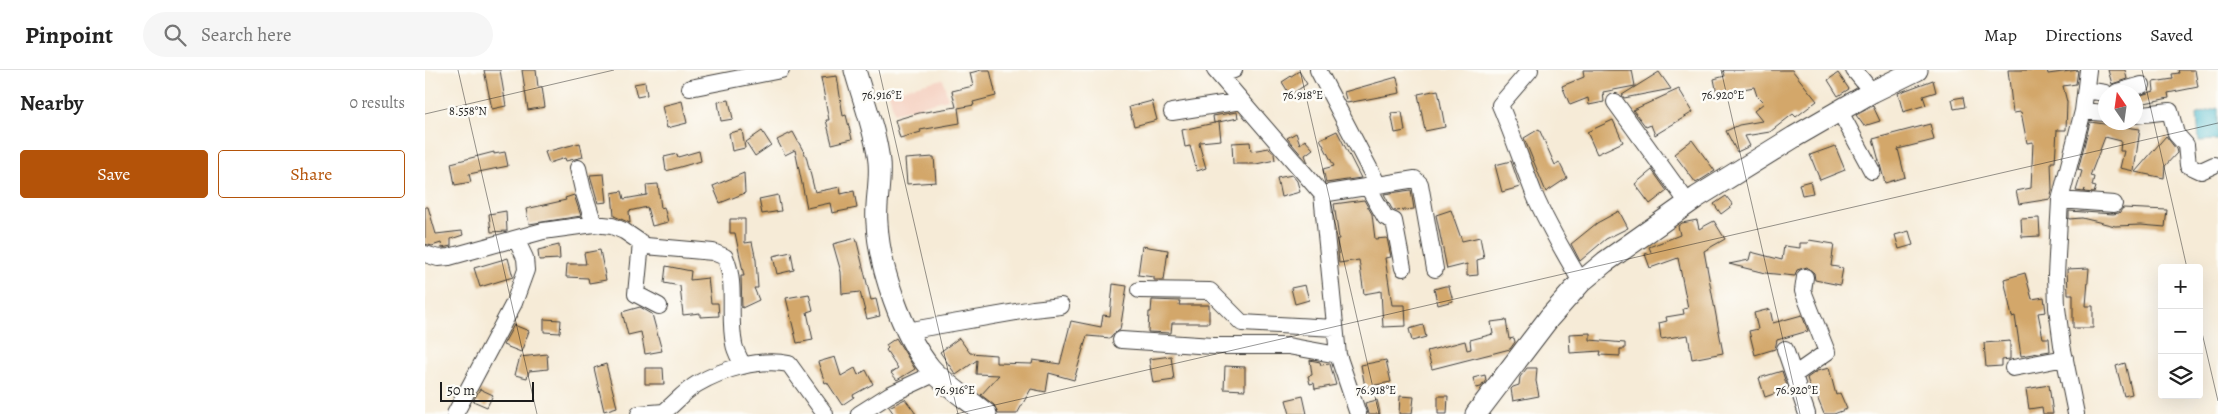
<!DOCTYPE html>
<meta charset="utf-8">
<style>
body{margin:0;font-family:Alegreya,serif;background:#f6f6f6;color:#222}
.controls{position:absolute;right:15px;bottom:15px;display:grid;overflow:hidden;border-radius:5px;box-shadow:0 5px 20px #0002}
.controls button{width:45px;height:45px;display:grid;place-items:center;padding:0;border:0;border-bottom:1px solid #e0e0e0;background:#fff;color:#222;font:25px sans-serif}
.compass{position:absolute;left:1673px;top:15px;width:45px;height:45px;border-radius:50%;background:#fff;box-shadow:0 5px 20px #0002;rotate:347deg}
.scale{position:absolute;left:15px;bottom:12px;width:94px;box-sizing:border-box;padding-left:5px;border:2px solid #1c1c1c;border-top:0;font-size:14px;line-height:18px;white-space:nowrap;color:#1c1c1c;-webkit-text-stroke:4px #fdfcf7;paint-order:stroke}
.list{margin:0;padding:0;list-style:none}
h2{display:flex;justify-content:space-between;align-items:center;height:65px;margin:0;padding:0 20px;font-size:21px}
h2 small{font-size:16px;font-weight:400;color:#767676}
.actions{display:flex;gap:10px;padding:15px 20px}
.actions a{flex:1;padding:11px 0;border:1px solid #b45309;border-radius:5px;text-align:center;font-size:18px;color:#b45309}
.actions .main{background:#b45309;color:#fff}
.icon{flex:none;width:28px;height:28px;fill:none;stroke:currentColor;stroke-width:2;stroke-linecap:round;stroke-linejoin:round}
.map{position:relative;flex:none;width:1793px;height:344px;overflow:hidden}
header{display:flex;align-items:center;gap:30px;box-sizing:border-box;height:70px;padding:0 25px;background:#fff;border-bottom:1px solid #e0e0e0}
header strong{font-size:24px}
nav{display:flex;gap:28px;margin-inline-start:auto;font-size:18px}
.search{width:350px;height:45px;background:#f6f6f6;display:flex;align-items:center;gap:12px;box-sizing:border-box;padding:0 18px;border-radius:28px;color:#767676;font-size:19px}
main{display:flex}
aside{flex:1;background:#fff}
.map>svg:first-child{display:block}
</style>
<header>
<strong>Pinpoint</strong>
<div class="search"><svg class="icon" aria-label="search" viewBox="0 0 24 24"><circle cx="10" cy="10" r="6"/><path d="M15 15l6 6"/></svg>Search here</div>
<nav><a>Map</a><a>Directions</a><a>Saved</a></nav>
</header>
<main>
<aside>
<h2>Nearby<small>0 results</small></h2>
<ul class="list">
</ul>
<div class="actions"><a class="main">Save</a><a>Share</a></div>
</aside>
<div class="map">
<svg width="1793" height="344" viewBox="0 0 1793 344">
<rect width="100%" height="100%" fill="#fdfcf7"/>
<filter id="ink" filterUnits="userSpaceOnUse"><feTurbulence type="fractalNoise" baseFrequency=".02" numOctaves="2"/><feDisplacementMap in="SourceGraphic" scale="10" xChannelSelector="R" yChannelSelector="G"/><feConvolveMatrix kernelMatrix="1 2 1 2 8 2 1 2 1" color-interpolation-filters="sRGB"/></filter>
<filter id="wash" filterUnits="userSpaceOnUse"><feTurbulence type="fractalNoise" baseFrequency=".0096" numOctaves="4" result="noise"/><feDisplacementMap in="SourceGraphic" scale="20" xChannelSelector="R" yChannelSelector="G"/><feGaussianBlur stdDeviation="1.12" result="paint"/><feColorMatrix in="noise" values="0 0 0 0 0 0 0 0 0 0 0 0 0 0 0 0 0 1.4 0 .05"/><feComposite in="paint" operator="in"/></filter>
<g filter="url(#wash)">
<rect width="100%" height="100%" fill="#f6ebd7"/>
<path fill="#f5d2c2" d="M518,9L523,29L469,43L464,22Z"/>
<path fill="#52bcce" stroke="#376c75" d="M1793,38V70L1774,71L1772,44Z"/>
<g id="blocks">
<path fill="#d3a76b" d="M59,0H75L81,36L67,39Z
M97,0H111L113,17H117L120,37L103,40Z
M556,0H565L571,26L548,32L549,35L533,38L535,53L495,60L496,62L475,68L470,50L494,43L531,37L527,21L548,16L545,3Z
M1158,0H1207L1210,16L1178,22L1179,32L1164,35L1163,28L1145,35L1137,16L1159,7Z
M1298,0H1367L1392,31L1371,47L1368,44L1345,62L1320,66L1325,76L1312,82L1301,61L1314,55L1337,51L1329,41L1339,33L1332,26L1329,17L1292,24L1289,9L1300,6Z
M1583,0H1622L1623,4L1653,0L1651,14L1638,16L1642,32L1641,60H1632L1630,92H1626L1627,120L1625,129L1594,134L1591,121L1606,118L1608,72L1602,73L1596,42L1588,43Z
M1683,0H1700L1702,9L1687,14Z
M1753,0H1770L1773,17L1743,23L1744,28L1710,35V27L1729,21L1728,12L1748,9L1747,4L1754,3Z
M874,1L882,14L865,25L857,12Z
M1234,2L1246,19L1199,28L1197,25Z
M1413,3L1424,19L1413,26L1403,10Z
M412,6L418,46L421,45L427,69L407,74L401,50H404L396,8Z
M972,7L975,23L922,33L919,22Z
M1508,10L1511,22L1498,26L1501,35L1478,42L1473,23Z
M220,12L222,25L212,27L209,14Z
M1254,19L1268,42L1230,65L1226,55L1221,57L1208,40Z
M1013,20L1020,57L1000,61L993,24Z
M1538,27L1540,37L1529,39L1527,29Z
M304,30L308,49L296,51L293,32Z
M257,31L262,53L242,58L237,36Z
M727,31L732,50L709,56L704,37Z
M1448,36L1455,51L1439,56L1431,45Z
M812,42L813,48L789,53L788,46Z
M977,42L980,61L970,63L966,43Z
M1188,50L1198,72L1172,84L1162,62Z
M794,52L796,70L775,72L774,74L781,98L772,101L765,76L760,77L757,60Z
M1665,52L1715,59L1709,101L1695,98L1699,81H1695L1696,71L1680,67L1665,106L1669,107L1667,116L1671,117L1669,123L1659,122L1660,119L1659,122L1651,121L1657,101L1653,100Z
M1505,54L1509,70L1473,79L1480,107L1460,113L1448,69Z
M1114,59L1130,95L1134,92L1142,108L1121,122L1099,68Z
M317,60L320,78L307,81L304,63Z
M337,61L346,75L330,86L321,72Z
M912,61L936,108L901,113L898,99L909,96L895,69Z
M368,62L381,86L390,122L415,117L416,124L429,121L432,138L407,143L405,133L382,138L370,80L360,85L352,70Z
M871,63L875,74L880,70L888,79L880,85L883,93L862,68Z
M1741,66L1751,79L1752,83L1740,96L1739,108L1710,102Z
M1267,70L1290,101L1271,113L1249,84Z
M825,72L826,81L844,78L849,84L850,90L831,94H808L807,73Z
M155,73L158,87L141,91L140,88L124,93L120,82Z
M1410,76L1420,100L1395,110L1385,85Z
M274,81L276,91L241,101L239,87L252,84L253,87Z
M69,82V84L80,82L83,96L44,104L46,112L30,115L26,93Z
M509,87L511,112L482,114L480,89Z
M1086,91L1095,117L1077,122L1070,95Z
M1227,100L1242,121L1225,134L1210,114Z
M319,103L320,123L295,133L288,116Z
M179,104L182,132L173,133L165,105Z
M867,105L872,111L875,122L856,127L852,108Z
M1385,111L1388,123L1377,125L1374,114Z
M233,114L236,138L239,137L243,152L227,156L222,137L204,141L205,153L189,146L187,123L197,121L199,129L222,125L221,115Z
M986,120L989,139L971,141L967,139L959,124Z
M149,125L156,146L104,154L101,139L141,130L140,128Z
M353,125L356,141L337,144L334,129Z
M1301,126L1308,135L1296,144L1289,134Z
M939,130L947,144L950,169L962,168L966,187L960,188L967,235H980L981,256L958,257L956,221L939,224L934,190L914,193L912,169H914L909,134Z
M0,137H3L11,164L37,161L38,165L26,169V176L17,178L16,173L7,176L0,174Z
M1698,138L1742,140L1740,157L1716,155L1690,156L1657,148L1644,149V141L1688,144L1694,143Z
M1026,140L1037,171L1055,167L1059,188L1052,190L1053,205L1042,206V194L1022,199L1011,145Z
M81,141L82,161L66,162L64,144Z
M1194,141L1203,158L1181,169L1155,191L1146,174L1172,153Z
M1614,148L1615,166L1597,167L1596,149Z
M305,149H320V173L327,172L331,190L333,218H329L334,230L317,238L316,206H319L310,163H305Z
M1272,150L1274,159L1289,151L1300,169L1279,181L1298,283L1267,289L1263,265L1236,269L1234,253L1242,251L1241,247L1259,244L1258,239L1263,238L1253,188L1225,198L1220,184L1226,182L1224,177L1255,165L1253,156L1257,153Z
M1484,161L1488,175L1474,179L1470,165Z
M431,168L446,230L451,229L455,246L442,249L435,222L417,224L416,202L408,174Z
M1384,170L1409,174L1406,196L1418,198L1415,215L1390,210L1389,203L1382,197L1372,200L1370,206L1340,203L1304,194L1324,190L1326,182L1357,190L1359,176L1375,178V173H1383Z
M134,175L135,189L114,190L113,180Z
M717,176L743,180L739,210H729V207L713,205Z
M175,180L181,210L164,213L163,208L141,207L142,194H161L159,183Z
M366,182L369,200L352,204L348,186Z
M83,188L88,207L55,217L49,198Z
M241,196L266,201L265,210L283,208L286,233H293L294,246L275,247V243L258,245L255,216L239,213Z
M1664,198L1661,236H1668V258H1648V224H1643L1642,199Z
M1600,203L1607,229L1619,227L1621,242L1613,243L1618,268H1624L1625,281L1596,286L1590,246L1587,247L1579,209Z
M688,214L702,216L695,260L688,264L686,268L662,266L649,310L624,303L621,322L606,319L592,344H573L569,335L556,325L574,305L551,304L552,290L531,305L515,282L534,268L545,283L571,285V293L607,294L608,290L635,294L646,251L676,257L678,245L685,246Z
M880,215L884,230L870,234L866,218Z
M1020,216H1024L1028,231L1013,235L1009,219Z
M384,224L388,240L382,242L388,270L372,273L361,228Z
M727,230L755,231L754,235H784V253H747L746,263L723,262L724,242H726Z
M215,237L227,244L237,281L220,284L216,262L203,265L197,242Z
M1345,239L1348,253L1377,245L1383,261L1352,270L1350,279L1330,285L1324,261L1333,259L1329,243Z
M119,249L136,250L135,263L119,262Z
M1081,250L1084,269L1089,268L1090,272L1085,279L1007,299L1002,281L1040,271L1042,280L1046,279L1045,270L1068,264L1066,252Z
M89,255L104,261L96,282L78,275Z
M998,255L1001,267L987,271L984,259Z
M1165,263V270L1200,273V279H1195V286L1175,285L1176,281L1145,283L1144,264Z
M471,268L490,299L472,310L466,303L473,298L461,280L463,278L461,275Z
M1585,271V289L1577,290V296L1561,297L1559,273Z
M122,284L123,299L104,301L102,308L90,305L95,287Z
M746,286L749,310L728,313L724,289Z
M410,287L416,306L430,298L433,305L441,300L448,314L428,325L429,327L417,335L402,312L400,313L393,292Z
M885,290L895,292L896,295L905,294L911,315L890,319L889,313L885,314L883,306L887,305Z
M961,290L966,312L940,317L936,295Z
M1700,293L1707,324L1699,326L1691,296Z
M181,294L192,337L179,341L169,298Z
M800,296L820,297V320L799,319Z
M220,298H238L239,314H220Z
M1102,298H1112L1111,311L1114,326L1088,331L1086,319L1088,317L1094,315L1095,307Z
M1404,298L1411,325L1415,323L1422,339L1409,344H1399L1392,327L1388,328L1382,308L1392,301Z
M1357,301L1363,319L1340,327L1334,308Z
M1060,305L1061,310L1056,317L1051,318L1048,308Z
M1624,315L1628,344H1618L1617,337L1604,339L1601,319Z
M55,319L68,325L62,337L48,331Z
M878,326L882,344H865L861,330Z
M975,326L989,327L987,344H974Z
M1013,326H1023L1022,344H1013Z
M480,329L491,344H469L464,337Z
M952,330L955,344H943L940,333Z"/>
</g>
</g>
<g filter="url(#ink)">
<use href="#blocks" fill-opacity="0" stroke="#3d3b38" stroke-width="1"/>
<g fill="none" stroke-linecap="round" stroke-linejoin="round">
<defs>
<path id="minor" d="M790,0L897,124
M893,0L953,115L897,124L913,285L933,344
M1105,0L1075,35C1088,65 1098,96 1110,126C1123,156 1140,184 1156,212
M1429,0L1447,22
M794,5L809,0
M265,18L356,0
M1661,20L1680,23
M1692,22L1717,15
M1190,32L1263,133
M1414,40L1447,101
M1658,41L1680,43
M747,42L816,31
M1710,45L1745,41L1751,64L1761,75L1763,95L1776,101L1789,95
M153,98L158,120L169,154
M953,115L990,109L995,114L1010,199
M943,117L960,147L969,151L978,198
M1635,130L1689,134
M216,173L211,224L234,236
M0,184L13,188L24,187L118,161L169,154L187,156L199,161L221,176L288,182L300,187C312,214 303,245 309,274C310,281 315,289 318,296
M714,220L785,221L817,253L910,258
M481,261L608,239L636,236
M696,270L788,276H863L913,285
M1360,279L1382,344
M1588,298L1640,288
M1369,305L1402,282L1378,221L1380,207
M239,342C250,333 260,321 272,314C298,299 334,288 364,294L400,344
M30,344L89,233L101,200L100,188L91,169
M214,344L239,342L240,344
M434,344L464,325L511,303
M1651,344L1637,275L1632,238L1631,205L1635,130L1658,41L1663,0"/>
<path id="major" d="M430,0C438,30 451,62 454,92C456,113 450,133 452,153C454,197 477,264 505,298C519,314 545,331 561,344
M1051,344L1124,248L1156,212L1180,192L1272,127L1369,67L1447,22L1492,0"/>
</defs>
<use href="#minor" stroke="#3d3b38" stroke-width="18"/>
<use href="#major" stroke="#3d3b38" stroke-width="23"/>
<use href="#minor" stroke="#fff" stroke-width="16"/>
<use href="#major" stroke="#fff" stroke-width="21"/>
</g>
</g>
<path fill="none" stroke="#1c1c1c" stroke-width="1" stroke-opacity="0.45" d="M33,0L112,344M454,0L533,344M875,0L954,344M1296,0L1375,344M1717,0L1762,198M0,44L189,0M1774,250L1793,331M531,344L1793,53"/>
<g font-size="12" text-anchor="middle" fill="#1c1c1c" stroke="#fdfcf7" stroke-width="5" stroke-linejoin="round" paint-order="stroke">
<text x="457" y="29">76.916°E</text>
<text x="878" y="29">76.918°E</text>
<text x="1298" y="29">76.920°E</text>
<text x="43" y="45">8.558°N</text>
<text x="530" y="324">76.916°E</text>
<text x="951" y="324">76.918°E</text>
<text x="1372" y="324">76.920°E</text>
</g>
</svg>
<div class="controls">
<button>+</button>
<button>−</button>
<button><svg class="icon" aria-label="layers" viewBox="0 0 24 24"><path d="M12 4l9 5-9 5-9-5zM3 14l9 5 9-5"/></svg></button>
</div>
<svg class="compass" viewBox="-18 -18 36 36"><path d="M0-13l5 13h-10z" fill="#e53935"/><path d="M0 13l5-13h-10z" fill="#767676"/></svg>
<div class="scale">50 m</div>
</div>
</main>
